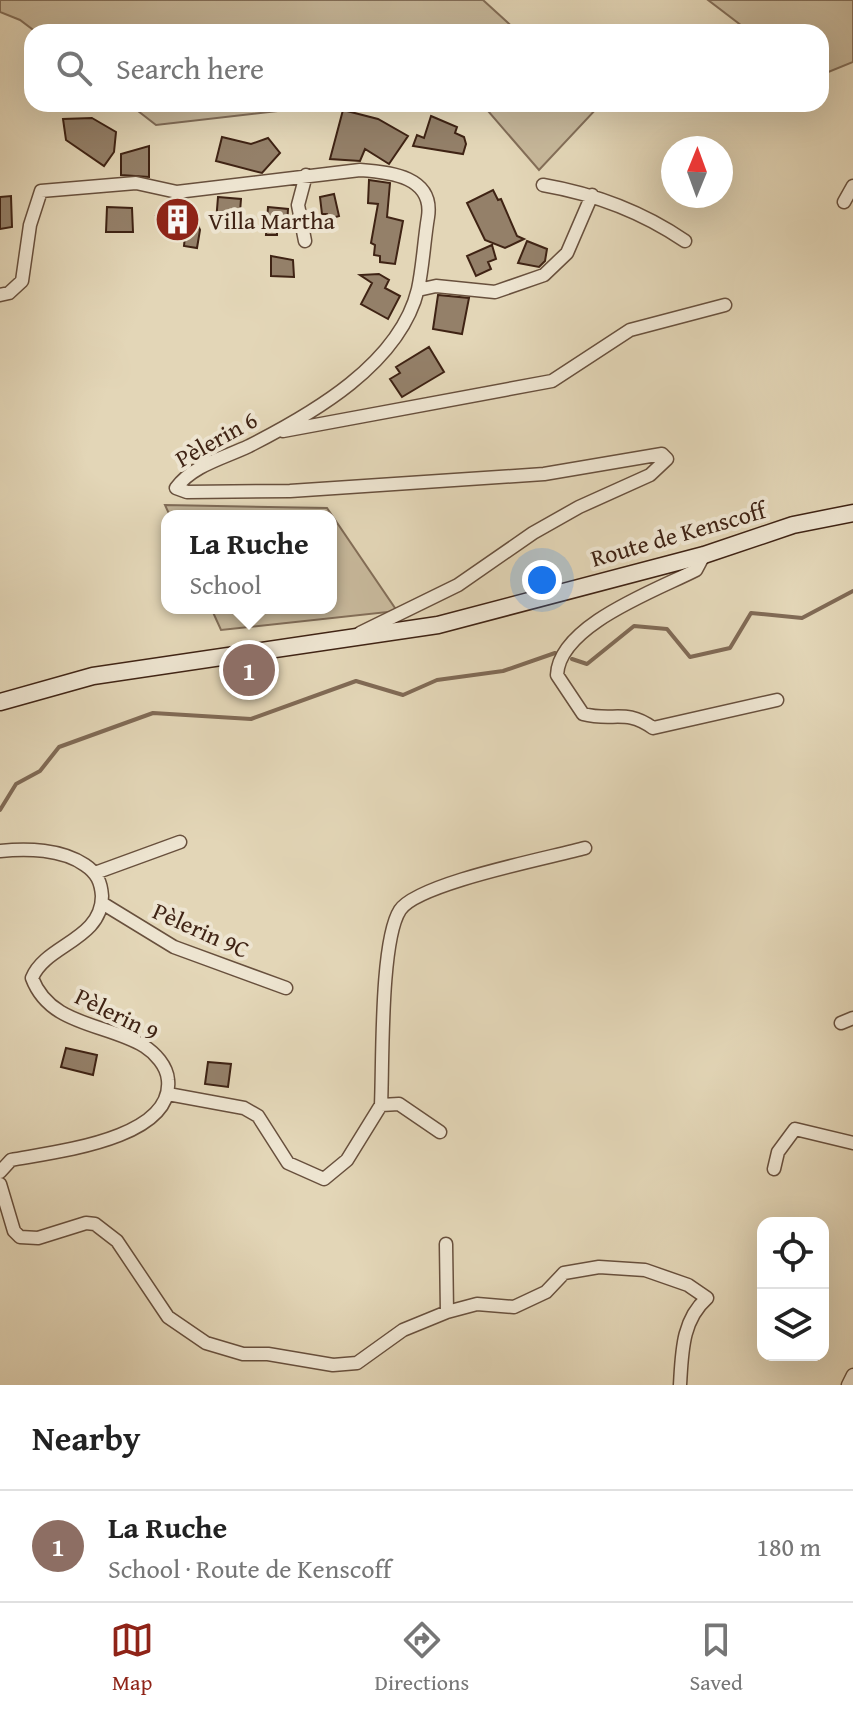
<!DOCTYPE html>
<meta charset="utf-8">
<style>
body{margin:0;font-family:"Gentium Book Plus",serif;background:#f6f6f6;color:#222}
.controls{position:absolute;right:24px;bottom:24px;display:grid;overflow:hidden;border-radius:16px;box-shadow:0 8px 32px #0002}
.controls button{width:72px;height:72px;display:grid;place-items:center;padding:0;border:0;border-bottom:2px solid #e0e0e0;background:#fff;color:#222;font:40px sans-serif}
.compass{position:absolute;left:661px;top:136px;width:72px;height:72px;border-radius:50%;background:#fff;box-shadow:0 8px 32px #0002;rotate:1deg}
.you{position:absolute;left:542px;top:580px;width:28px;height:28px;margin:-20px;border:6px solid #fff;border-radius:50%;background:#1a73e8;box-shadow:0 0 0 12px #1a73e833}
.badge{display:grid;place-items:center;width:52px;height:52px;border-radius:50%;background:#8f2418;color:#fff;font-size:26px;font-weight:700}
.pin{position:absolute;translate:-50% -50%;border:4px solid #fff;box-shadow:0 2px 8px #0006}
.popup{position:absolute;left:161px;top:510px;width:176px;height:104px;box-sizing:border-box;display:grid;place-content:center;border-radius:16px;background:#fff;filter:drop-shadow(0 2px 6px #0005);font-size:26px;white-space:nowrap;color:#767676}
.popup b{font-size:30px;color:#222}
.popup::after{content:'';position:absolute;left:50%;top:100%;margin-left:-16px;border:16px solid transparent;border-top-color:#fff}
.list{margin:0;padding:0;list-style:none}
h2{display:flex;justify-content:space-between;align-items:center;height:104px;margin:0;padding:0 32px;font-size:34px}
h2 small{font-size:26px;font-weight:400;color:#767676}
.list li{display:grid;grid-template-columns:52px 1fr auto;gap:24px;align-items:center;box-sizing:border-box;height:112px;padding:0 32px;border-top:2px solid #e0e0e0}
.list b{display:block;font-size:30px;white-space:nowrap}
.list p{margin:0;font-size:26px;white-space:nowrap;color:#767676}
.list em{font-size:26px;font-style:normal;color:#767676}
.icon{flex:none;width:44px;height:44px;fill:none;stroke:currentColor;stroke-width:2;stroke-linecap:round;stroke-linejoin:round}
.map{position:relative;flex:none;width:853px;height:1385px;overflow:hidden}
.search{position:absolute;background:#fff;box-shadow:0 8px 32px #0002;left:24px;right:24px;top:24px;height:88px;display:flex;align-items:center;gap:20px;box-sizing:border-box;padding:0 28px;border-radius:24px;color:#767676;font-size:30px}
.sheet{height:216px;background:#fff}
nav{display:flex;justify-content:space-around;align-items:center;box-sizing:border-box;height:112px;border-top:2px solid #e0e0e0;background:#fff;font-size:22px;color:#767676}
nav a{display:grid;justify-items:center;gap:4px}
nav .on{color:#8f2418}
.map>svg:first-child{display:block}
</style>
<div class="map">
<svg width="853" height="1385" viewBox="0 0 853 1385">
<rect width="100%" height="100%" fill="#e3d6b7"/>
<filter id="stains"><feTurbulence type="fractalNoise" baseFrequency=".0025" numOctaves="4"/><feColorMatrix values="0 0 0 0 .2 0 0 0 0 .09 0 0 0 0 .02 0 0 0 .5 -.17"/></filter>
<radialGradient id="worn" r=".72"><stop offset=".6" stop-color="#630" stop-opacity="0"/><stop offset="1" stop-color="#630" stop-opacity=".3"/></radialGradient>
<path fill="#c7b89b" stroke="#836e58" stroke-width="2" d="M0,0H483L518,32H36L20,20L0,12Z
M708,0H853V62L821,75V32H750Z
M129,104H339L156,125Z
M482,104H596L599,106L539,170Z
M165,505L327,508L397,611L221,630L211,608H331V516H170Z"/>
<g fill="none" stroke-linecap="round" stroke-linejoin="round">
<path stroke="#806a55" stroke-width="4" d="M572,659L587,664L634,626L667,629L690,657L730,648L751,613L802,618L853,591
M0,810L16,784L40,771L59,747L153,713L251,719L356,681L403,695L437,680L503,671L555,653"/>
</g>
<path fill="#948069" stroke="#3f2314" stroke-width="2" d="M343,110L378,119L408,136L389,164L365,149L360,161L330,159Z
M431,116L457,127L455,133L464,137L466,144L463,154L413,146L417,135L424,138Z
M92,118L116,132L114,152L104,166L66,140L63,119Z
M222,137L251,144L268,138L280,153L262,173L216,161Z
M149,146V177L121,175V154Z
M369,180L390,183L387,217L403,221L395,264L380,262V256L374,255L375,245L371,243L378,204L368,203Z
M493,190L498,200L501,199L517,236L524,239L505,248L485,240L467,203Z
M334,194L339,216L329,219L327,214H322L320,197Z
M11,196L12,227L0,229V197Z
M218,197L241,199L239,225L216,222Z
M174,201L184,217L193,214L200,230L197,248L184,246L186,227L165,234L156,216L164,213L162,206Z
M107,207L132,208L133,232H106Z
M268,207L288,209L287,228H277V235H266Z
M527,241L547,249L545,261L539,267L518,263Z
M492,245L496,259L488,262L491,269L476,276L467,256Z
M271,256L293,260L294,277L271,276Z
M379,274L389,280L385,288L400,296L388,319L361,304L372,283L360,275Z
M438,295L469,298L462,334L433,329Z
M429,347L444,372L402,397L390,379L400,373L396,367Z
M66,1048L97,1055L93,1075L61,1067Z
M208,1062L231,1064L228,1087L205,1084Z"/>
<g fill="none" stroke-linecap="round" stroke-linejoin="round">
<defs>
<path id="street" d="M543,185C595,194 641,211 685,241
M844,202L853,186
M305,241L298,205L306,175
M418,290L436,286L495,292L544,275L567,253L592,195
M0,295L9,293L22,281L30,225L41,191L136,183L177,192L360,170C391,172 434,177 428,217C424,241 423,266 418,289C400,364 312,414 249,446C224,458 193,465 176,488L187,492L290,491L544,474L662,454L667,459L650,475L579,507L533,533L458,585L360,633
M283,431L552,381L630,330L725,305
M704,555L696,570C657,590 559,625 557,675L583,714C614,722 625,708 653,728L777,700
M0,851C27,848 62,849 85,865C97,873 101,882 102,896C102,940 45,945 32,978C50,1026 105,1023 144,1046C155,1053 167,1066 168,1080C174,1140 52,1152 11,1160L0,1172
M95,873L180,842
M102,903L174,947L286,988
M841,1023L853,1018
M168,1094L244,1108L258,1116L288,1163L324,1179L347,1160L381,1105L399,1104L440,1132
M381,1105C383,1064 380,941 400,910C418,883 549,858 585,848
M774,1169L778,1152L795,1129L853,1143
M0,1184L14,1231L20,1237L38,1238L86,1223L95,1224L117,1241L168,1317L206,1343L243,1354H268L333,1365L357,1363L403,1330L447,1312L477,1304L514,1307L546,1292L564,1273L599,1267L645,1270L688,1285L707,1298C682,1320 682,1352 680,1385
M446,1244L447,1312
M848,1385L853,1375"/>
<path id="secondary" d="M0,702L93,676L438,625L704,555L793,525L853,513"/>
</defs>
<use href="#street" stroke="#68503d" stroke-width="15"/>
<use href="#secondary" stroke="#3f2314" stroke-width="19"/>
<use href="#street" stroke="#ede4d0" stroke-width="12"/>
<use href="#secondary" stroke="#ede4d0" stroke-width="16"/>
</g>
<defs>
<symbol id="building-disc" viewBox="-11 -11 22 22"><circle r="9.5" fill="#8f2418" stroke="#ede4d0"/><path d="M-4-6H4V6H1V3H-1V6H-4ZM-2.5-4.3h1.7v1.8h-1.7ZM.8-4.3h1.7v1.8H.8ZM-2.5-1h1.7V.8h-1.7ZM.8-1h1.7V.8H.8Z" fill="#fff"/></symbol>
</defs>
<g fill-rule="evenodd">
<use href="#building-disc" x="152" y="194" width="51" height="51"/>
</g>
<g text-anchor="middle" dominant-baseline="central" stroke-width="8" stroke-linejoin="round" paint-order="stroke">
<g font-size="24" fill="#3f2314" stroke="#ede4d0" text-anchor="start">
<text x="208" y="220">Villa Martha</text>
</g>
<g font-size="24" fill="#3f2314" stroke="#ede4d0">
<text transform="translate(216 439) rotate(-29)">Pèlerin 6</text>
<text transform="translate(678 534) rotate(-16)">Route de Kenscoff</text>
<text transform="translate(201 930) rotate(24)">Pèlerin 9C</text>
<text transform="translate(117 1014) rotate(26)">Pèlerin 9</text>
</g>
</g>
<rect width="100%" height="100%" filter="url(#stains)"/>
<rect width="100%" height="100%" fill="url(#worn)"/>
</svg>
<div class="controls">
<button><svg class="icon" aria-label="locate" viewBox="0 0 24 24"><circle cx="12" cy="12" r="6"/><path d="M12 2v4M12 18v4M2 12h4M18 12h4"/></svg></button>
<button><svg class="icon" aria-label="layers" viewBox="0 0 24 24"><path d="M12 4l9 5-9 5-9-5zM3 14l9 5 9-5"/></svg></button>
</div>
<svg class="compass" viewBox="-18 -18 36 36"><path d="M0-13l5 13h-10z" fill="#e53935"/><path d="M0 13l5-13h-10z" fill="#767676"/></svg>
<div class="you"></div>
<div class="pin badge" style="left:249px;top:670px;background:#8d6e63">1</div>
<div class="popup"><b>La Ruche</b>School</div>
<div class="search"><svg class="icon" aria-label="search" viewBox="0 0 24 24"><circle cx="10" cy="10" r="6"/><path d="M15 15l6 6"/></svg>Search here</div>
</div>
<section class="sheet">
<h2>Nearby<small></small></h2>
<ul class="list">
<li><span class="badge" style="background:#8d6e63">1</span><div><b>La Ruche</b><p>School · Route de Kenscoff</p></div><em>180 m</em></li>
</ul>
</section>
<nav>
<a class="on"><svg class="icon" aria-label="map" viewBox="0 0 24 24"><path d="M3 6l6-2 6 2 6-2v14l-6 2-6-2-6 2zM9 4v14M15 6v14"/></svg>Map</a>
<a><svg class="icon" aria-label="directions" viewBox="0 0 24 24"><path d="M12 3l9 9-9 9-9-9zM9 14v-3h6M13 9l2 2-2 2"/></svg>Directions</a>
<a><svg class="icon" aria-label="saved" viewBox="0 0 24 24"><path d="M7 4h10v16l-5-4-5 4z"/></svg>Saved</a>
</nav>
